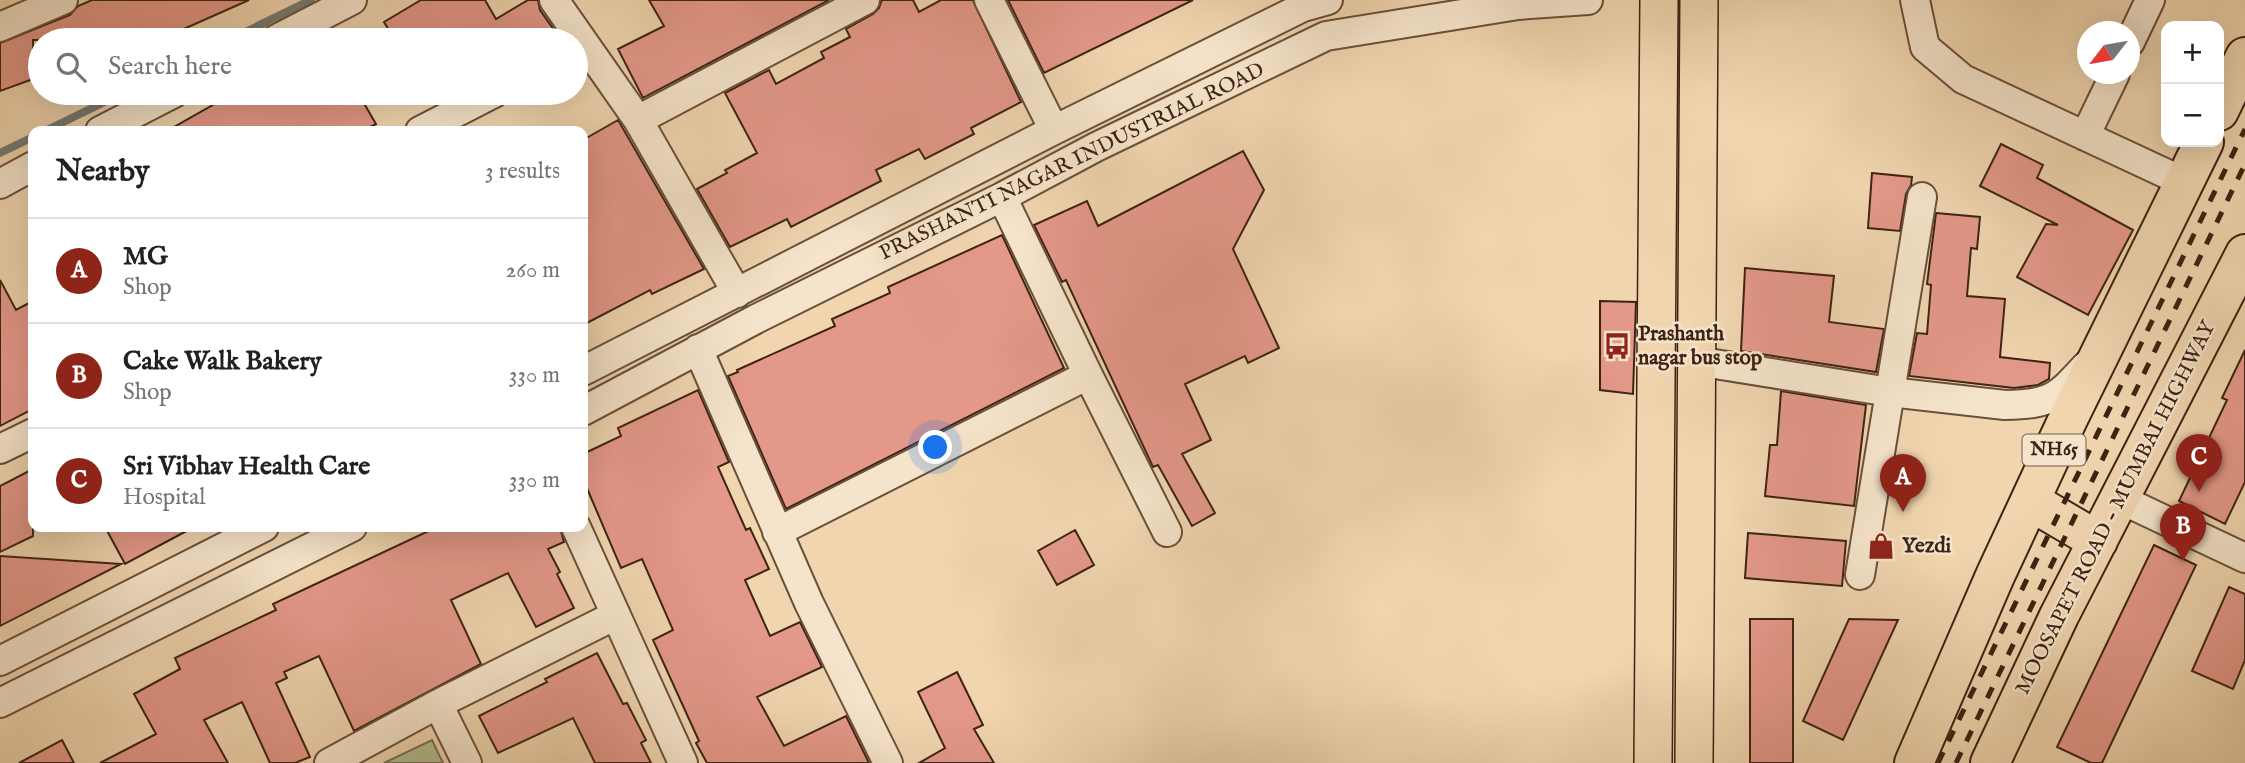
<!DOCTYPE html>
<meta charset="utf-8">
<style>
body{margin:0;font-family:"IM FELL English",serif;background:#f2f2f2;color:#202124}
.controls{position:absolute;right:21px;top:21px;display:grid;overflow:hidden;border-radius:14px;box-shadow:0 7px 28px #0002}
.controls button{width:63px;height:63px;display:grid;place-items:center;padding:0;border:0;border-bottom:2px solid #e0e0e0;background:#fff;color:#202124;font:35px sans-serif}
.compass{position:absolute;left:2077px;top:21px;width:63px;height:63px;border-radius:50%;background:#fff;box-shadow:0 7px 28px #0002;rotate:239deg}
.you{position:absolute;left:936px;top:448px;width:24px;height:24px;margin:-18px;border:5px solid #fff;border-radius:50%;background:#1a73e8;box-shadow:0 0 0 10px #1a73e833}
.badge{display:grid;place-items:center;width:46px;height:46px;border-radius:50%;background:#8f2418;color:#fff;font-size:23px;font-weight:700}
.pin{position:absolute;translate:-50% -58px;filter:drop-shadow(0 2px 4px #0008)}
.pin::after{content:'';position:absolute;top:37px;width:24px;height:21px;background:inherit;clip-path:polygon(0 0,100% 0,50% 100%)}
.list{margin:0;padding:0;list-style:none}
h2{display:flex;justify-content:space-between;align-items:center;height:91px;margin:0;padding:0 28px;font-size:30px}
h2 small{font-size:23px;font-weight:400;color:#757577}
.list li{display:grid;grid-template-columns:46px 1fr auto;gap:21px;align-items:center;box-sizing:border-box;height:105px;padding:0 28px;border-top:2px solid #e0e0e0}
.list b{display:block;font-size:26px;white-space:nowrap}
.list p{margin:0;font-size:23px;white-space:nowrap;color:#757577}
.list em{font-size:23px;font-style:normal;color:#757577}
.icon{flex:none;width:38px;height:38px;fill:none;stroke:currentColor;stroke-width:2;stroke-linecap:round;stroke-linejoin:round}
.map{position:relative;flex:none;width:2245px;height:763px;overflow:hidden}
.search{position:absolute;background:#fff;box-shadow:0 7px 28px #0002;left:28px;top:28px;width:560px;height:77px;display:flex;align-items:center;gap:18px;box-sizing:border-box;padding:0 24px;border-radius:38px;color:#757577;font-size:26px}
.panel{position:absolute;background:#fff;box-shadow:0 7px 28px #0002;left:28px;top:126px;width:560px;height:406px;border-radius:14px}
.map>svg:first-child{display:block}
</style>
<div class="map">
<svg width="2245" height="763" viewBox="0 0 2245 763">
<rect width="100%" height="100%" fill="#f0d5af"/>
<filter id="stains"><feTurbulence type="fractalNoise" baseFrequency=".00286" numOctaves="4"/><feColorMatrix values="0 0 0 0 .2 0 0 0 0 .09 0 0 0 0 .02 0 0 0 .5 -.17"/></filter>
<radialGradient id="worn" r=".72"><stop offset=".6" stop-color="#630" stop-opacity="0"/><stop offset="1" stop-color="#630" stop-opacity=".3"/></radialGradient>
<path fill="#b2be90" stroke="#787052" stroke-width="2" d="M432,740L443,763H384Z"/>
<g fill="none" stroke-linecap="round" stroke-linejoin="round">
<path stroke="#777b74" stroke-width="8" d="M229,40L311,0
M45,131L123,93
M0,153L33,137"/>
</g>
<path fill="#e49889" stroke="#3d2313" stroke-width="2" d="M92,0H249L159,40H33V79L0,91V43L70,15L78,6Z
M421,0H485L496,19L528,0H538L540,10L559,37L554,40H395L384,22Z
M649,0H829L643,98L618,49L664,26Z
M882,0H913L919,12L941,0H973L1021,102L971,128L974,134L925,159L919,149L876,170L881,181L791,227L787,219L730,247L697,189L727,173L725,170L757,153L725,93L769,70L776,84L824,58L821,52L850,37L846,29L873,14L879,8Z
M1008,0H1193L1044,73Z
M234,93H358L376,124L363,131H167Z
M618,120L704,269L652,294L650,290L583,325V140Z
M2001,144L2043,165L2037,178L2133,230L2088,315L2017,277L2046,224L2058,225L1980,186Z
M1243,151L1264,190L1233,249L1279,348L1248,363L1245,356L1185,384L1211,440L1182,454L1215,513L1192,526L1158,465L1153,467L1066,280L1062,282L1034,225L1087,201L1098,226Z
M1872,173L1912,177L1911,185L1906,194L1900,231L1868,228Z
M1936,213L1980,217L1977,249L1971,248L1967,296L2005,299L2000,357L2050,363L2049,379L2038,385L2014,388L1909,376L1917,333L1927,334L1931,285L1927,284Z
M1002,235L1064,368L786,509L728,376L738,372L737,370L835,326L832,319L890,293L888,287Z
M1745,268L1834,276L1829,322L1884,329L1876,372L1741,351Z
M0,280L16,310L33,301V409L0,426Z
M1600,301L1636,302L1633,394L1600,390Z
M2245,350V482L2225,524L2179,501L2227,400L2222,398Z
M698,390L729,462L718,467L746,530L750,528L769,569L745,580L770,636L800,622L822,667L757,697L784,746L846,716L869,763H707L696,743L699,741L653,640L673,630L642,559L621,568L583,479V454L621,436L618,428Z
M1781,391L1866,405L1854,506L1765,496L1770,445H1777Z
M33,469V536L0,552V486Z
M105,527H194L125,564Z
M437,527H560L564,542L548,549L560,572L557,574L574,608L536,627L508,573L451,600L481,664L354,731L319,656L284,672L287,678L276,683L310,757L295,763H270L242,702L204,720L228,763H100L156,734L134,694L180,669L175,658L276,610L273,604Z
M1075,530L1094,565L1057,585L1038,551Z
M1748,533L1846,541L1842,586L1745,578Z
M2154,545L2196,565L2102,763H2091L2057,747Z
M0,556L121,564L0,626Z
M2229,587L2245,594V660L2233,689L2192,671Z
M1750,619H1793V763H1750Z
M1849,619L1898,620L1843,740L1803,721Z
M597,653L623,704L627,703L646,740L641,743L651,763H595L573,718L498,753L479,716L547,682L545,679Z
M957,672L983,725L974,729L994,763H919L945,748L918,692Z
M62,740L74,763H19Z"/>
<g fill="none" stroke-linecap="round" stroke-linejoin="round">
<defs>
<path id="minor" d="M554,0L638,120L737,293
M989,0L1054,130
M1915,0L1925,47L1963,79L2184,182
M0,27L63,0
M275,40L352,0
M2130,42L2150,0
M638,120L865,0
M100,131L174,93
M420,131L494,93
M2085,136L2115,74
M0,184L33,166
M698,349L809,603L888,763
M1696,361L1890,392L2005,405C2050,404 2056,399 2086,366
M583,371L1054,130L1303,7L1328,0
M1088,375L1167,532
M583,411L756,319L1002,197L1096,147L1326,36L1518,5L1588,0
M0,449L33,433
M2120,499L2245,558
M576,527L683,763
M777,532L1088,375L1002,197
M1860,575L1922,197
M0,661L264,527
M0,703L352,527
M438,704L616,615
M329,763L438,704L467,763"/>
<path id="major" d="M1653,763L1659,0
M1694,763L1699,0"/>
<path id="highway" d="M2219,111L2245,57
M2030,501L2098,541
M1914,763L1995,576L2068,419L2204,142
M1990,763L2059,616L2245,254"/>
</defs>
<use href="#minor" stroke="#6a503a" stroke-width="32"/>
<use href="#major" stroke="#3d2313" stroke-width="40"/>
<use href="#highway" stroke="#3d2313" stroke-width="42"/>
<use href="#minor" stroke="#f5e4cb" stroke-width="28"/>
<use href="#major" stroke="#f0d5af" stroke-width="37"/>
<use href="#highway" stroke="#f0d5af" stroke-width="38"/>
<path stroke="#3d2313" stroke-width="5" stroke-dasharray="12 12" stroke-linecap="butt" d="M1938,763L2245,129
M1956,763L2245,164"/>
</g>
<defs>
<symbol id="bus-bare" viewBox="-9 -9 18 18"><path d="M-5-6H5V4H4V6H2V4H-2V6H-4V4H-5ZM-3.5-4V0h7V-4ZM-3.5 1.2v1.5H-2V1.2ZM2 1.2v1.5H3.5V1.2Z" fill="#8f2418" stroke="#f5e4cb" stroke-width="2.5" paint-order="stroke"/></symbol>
<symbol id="shop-bare" viewBox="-9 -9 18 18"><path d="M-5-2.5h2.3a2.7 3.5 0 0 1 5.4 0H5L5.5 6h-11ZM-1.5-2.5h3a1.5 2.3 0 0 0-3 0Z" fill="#8f2418" stroke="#f5e4cb" stroke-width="2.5" paint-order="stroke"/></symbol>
</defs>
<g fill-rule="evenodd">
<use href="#bus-bare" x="1598" y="327" width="38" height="38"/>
<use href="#shop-bare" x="1862" y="527" width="38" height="38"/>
</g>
<g text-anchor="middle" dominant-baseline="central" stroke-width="5" stroke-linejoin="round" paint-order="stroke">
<rect fill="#f5e4cb" stroke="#745d4a" stroke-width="2" x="2022.5" y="434.5" width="63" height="31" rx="5"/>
<g font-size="19" font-weight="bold" fill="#3d2313">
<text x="2054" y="450">NH65</text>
</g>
<g font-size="21" fill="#3d2313" stroke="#f5e4cb">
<text transform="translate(1072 162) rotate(-26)">PRASHANTI NAGAR INDUSTRIAL ROAD</text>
<text transform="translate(2116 508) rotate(-63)">MOOSAPET ROAD - MUMBAI HIGHWAY</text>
</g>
<g font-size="21" font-weight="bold" fill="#3d2313" stroke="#f5e4cb" text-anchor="start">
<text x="1638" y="334">Prashanth<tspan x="1638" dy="24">nagar bus stop</tspan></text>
<text x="1902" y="546">Yezdi</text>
</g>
</g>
<rect width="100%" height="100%" filter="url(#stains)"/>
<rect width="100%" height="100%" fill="url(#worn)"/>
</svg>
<div class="controls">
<button>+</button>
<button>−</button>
</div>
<svg class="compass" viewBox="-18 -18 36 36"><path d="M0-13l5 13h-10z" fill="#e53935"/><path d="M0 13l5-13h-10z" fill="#757577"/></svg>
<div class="you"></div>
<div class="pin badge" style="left:1903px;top:512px">A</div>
<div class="pin badge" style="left:2183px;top:561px">B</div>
<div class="pin badge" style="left:2199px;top:492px">C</div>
<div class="search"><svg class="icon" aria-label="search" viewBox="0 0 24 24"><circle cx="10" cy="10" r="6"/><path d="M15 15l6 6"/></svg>Search here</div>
<section class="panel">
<h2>Nearby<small>3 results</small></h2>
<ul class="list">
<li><span class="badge">A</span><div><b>MG</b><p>Shop</p></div><em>260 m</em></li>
<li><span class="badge">B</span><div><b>Cake Walk Bakery</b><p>Shop</p></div><em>330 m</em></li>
<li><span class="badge">C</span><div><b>Sri Vibhav Health Care</b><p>Hospital</p></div><em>330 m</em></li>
</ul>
</section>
</div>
